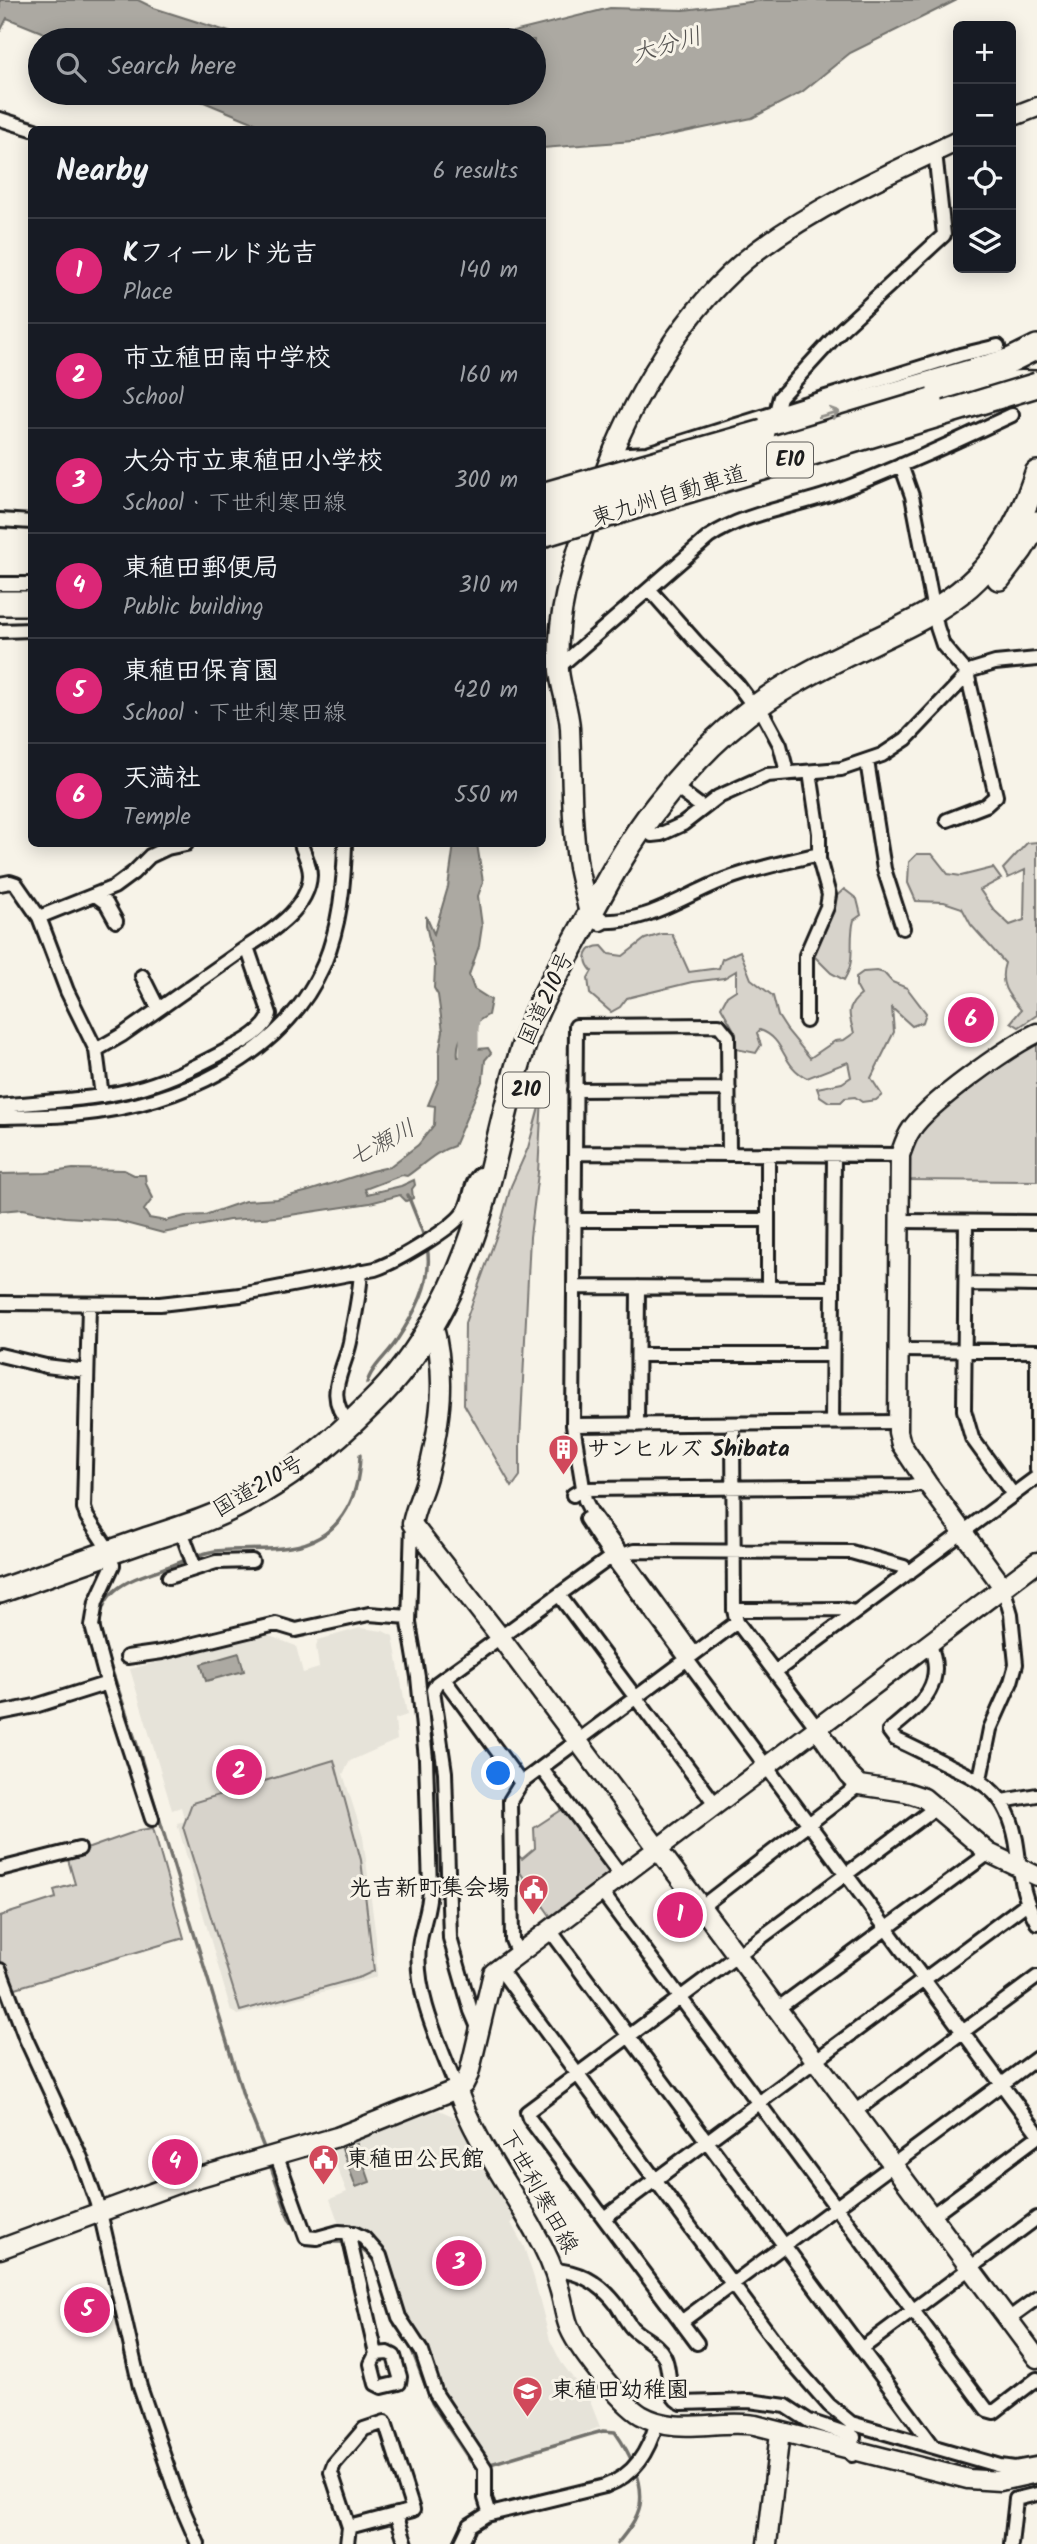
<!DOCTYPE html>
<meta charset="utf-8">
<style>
body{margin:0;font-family:Kalam,"Klee One",sans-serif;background:#242831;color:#f1f3f6}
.controls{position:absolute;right:21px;top:21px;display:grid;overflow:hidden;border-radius:10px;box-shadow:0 4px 18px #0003}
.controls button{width:63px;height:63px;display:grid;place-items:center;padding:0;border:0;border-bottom:2px solid #363941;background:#171b24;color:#f1f3f6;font:35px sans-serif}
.you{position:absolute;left:499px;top:1774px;width:24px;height:24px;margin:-18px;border:5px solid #fff;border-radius:50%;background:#1a73e8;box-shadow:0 0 0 10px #1a73e833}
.badge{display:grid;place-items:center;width:46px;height:46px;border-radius:50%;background:#db2777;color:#fff;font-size:23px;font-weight:700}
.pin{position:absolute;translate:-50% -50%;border:4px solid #fff;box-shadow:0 2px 7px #0006}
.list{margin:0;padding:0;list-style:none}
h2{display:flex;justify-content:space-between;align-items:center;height:91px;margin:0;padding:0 28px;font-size:30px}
h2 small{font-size:23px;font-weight:400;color:#9ea1a6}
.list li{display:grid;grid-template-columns:46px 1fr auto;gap:21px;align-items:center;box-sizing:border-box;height:105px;padding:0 28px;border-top:2px solid #363941}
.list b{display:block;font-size:26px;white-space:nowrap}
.list p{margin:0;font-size:23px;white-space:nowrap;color:#9ea1a6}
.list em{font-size:23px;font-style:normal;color:#9ea1a6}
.icon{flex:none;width:38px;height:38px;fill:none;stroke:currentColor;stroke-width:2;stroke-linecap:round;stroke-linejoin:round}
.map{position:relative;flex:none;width:1037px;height:2544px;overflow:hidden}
.search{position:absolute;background:#171b24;box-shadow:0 4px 18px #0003;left:28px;top:28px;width:518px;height:77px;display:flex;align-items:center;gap:18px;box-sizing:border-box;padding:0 24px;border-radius:38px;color:#9ea1a6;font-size:26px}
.panel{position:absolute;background:#171b24;box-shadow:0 4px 18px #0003;left:28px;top:126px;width:518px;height:721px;border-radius:10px}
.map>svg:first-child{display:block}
</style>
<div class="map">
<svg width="1037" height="2544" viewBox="0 0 1037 2544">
<rect width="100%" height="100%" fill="#f7f3e8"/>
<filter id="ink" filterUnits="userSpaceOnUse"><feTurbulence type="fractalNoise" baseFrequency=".0143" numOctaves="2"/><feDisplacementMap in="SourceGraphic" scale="14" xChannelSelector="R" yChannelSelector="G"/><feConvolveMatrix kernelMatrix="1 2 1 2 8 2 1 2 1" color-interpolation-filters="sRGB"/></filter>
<g filter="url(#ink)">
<path fill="#e6e3d9" d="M360,1628L383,1631L393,1636L407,1715L395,1719L397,1740L350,1761L343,1774L363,1837L376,1938L377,1977L238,2015L231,2011L177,1823L185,1821L181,1807L172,1810L130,1669L267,1635L296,1646L303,1673L319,1668L316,1646L318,1640Z
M439,2110L455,2117L515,2220L511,2223L524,2247L534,2278L550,2340L561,2362L590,2401L600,2427L551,2445L508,2456L486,2464L446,2408L407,2324L386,2259L340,2227L330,2199L347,2192L329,2148Z"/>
<path fill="#d7d3cb" stroke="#7a7874" stroke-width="2" d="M1037,842V1015L1019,1027L1011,1022L1021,1010C1008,995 998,984 1005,963L971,925L962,908L944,902L916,901L908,883L909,862L917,854H932L948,874L961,876L993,868L1001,879L980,890L994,910L1010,925L1024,920L1025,870L1008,878L1003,869L1027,843Z
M844,889L857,899L861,915L854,920C848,942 857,959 844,980L831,973L815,957V936L827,905Z
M662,934H672L689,972L719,968L722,959L740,951L751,979L773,996L778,1016L787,1030L810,1058L835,1041L844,1040L854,1033C849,1016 845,1007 861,995L856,986V977L863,972L877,971L884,973L892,982L907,988L926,1013L923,1022L912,1026L892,1008L894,1032L871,1078L882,1095L876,1100L862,1102L855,1097L845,1098L841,1102H829L820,1096L817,1088L842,1083L851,1077L848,1062L807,1078C781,1066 786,1039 760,1030L757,1033L761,1045L756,1053L736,1049L734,1030L721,1007L727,996L736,990V971L724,978L692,982L627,998L620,1007L611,1012L590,994L588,978L592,971C582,960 585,946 602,946L609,954L623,956L645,939Z
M1037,1042V1181L908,1180C908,1171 907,1161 910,1152C927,1106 995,1065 1037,1042Z
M542,1096L538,1173L530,1237L520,1441V1476L512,1487L464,1404L465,1323L500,1226L511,1186L528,1148Z
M334,1760L361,1860L374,1971L361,1977L240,2011L183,1827L192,1803Z
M566,1807L611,1870V1877L558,1916L556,1914L551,1917L519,1871H515V1852L522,1859L535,1848L534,1828Z
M153,1828L184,1938L9,1990L0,1966V1916L56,1898L54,1890L75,1884L67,1856L140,1830Z"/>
<path fill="#aca9a2" stroke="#72716c" stroke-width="2" d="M0,0H138L154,8L254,40H61L7,18L0,32Z
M765,0H957L850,53L802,92L752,118L646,140L543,148L542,130L269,129L182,93H534V40H481L610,8L684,10Z
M454,844H477L483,882L478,896L482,926L479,946L469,975L474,989L491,1000L488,1015C471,1025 455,1035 458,1057H465L467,1050L488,1048L491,1053L485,1060L483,1079L454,1146C436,1151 423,1165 407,1176L402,1175L365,1189L367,1194L401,1186L414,1180L415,1185L412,1189L413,1198L406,1201L400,1195L370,1203L277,1217L229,1220L163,1233L114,1220L65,1217L23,1209L0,1211V1174L46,1173L73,1169L124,1170L134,1175H145L146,1184L153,1198L144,1210L149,1218L166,1221L185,1216L205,1215L245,1201L277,1199L309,1191L371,1171L389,1167L418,1145L434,1125L435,1106L428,1105L439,1079V1053L443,1031L438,995L434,988L435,966L426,925V916L434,934L448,887Z
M239,1653L244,1671L206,1681L201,1664Z
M357,2144L370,2182L356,2187L342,2149Z"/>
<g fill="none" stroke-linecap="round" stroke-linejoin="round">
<path stroke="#72716c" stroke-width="3.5" d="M367,1383C371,1368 386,1356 395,1343C413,1316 434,1281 427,1247C423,1230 414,1212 408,1195
M101,1637C93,1587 133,1579 170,1566C184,1561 200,1553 215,1551C240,1548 265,1551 290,1547C339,1540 359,1500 360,1455
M103,1644L137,1745L243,2095L266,2153
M270,2164L289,2219L300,2233
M323,2242H346
M357,2246L369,2255L378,2267
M390,2308L395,2325L410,2345L432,2403L471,2462L479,2466
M487,2465L588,2435L603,2431L615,2432C629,2452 644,2480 640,2505C637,2520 626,2533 617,2544"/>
<path stroke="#aca9a2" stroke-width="19" d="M469,1077V1029L472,1002"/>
<defs>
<path id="street" d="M0,119L35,130
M776,412L780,397L842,329L944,235L935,152
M611,455L647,453L960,355L998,346
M901,465L912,496L937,627L943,645L967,673L996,796L986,805L947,820
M0,520L32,522
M0,584H32
M649,589L696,642L737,684L755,708
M0,631L32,630
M559,667L709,537C745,513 789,508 830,494C892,471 952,443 1012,415
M765,717L780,745L787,772
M867,761L884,869L903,928
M683,793L703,808
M652,835L661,834L683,824L718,797L767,775L841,769L882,755L906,739L972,670L995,663L1037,659
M0,884L10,882L16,884L39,917L67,991L96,1050L102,1096
M95,895L106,903L116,921
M39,917L114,887L133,873L150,856L167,848L186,844
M600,921C646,924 683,896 724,880C755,868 787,862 819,854
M247,947C271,932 309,908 310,875C310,864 304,854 301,844
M142,976L156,1004
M806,1021V955L827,907L829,895L819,859V833L810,772
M575,1090L729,1089
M0,1106C48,1101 97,1100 143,1087C174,1078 203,1063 231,1048C244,1042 267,1029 270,1014L247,947L122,1035L96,1050
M0,1117C27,1116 54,1117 80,1114C176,1105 283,1058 324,964C340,925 344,885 345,844
M575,1153L900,1155
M575,1220H767
M900,1221L1037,1222
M966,1222L964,1410L972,1438L1012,1493
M967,1284L1037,1285
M574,1287L833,1288
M768,1288V1154
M0,1303L160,1304L240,1295L375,1269C394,1263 452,1229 463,1213C472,1201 469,1184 480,1174L490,1173
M89,1305L84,1508L87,1517L110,1552
M899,1350L1037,1351
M1037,1351V1470
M0,1355L46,1366L87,1371
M638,1355H832
M832,1423L834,1155
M733,1424L734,1610L737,1622L817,1728
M350,1425C323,1394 343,1375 350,1342C354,1319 360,1295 361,1271
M573,1425L899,1422
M637,1425L638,1287
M573,1495L583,1489L910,1486L927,1483
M586,1519L611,1557L1037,2132
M412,1524L409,1623L418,1677L426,1759L430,1888C430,1909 421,1927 419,1947C414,1994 441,2047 457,2089
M185,1541L195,1568
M622,1555L634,1551L851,1552L904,1567L909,1573
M113,1565L96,1602L92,1626L106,1678L152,1819
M169,1577L216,1562L252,1561
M559,1595L716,1805
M734,1610L841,1609L855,1612
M929,1643C948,1686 919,1706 889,1731L895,1739C913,1747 930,1756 948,1765C988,1784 1007,1794 1016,1840C1022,1875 1019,1889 1037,1923
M694,1653L591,1512L585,1500L573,1425L576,1026L719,1025L728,1036L729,1154
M127,1657L162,1652L276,1624L296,1630L369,1614L409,1617
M775,1672L1037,1477
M444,1679L521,1783
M0,1713L35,1706L108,1683
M541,1768L621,1876
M980,1779L990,1729L1011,1682L1016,1664L1011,1614L1003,1587
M1002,1801L1037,1795
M0,1869L79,1849
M601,1891L987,2410L994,2412L1037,2379
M701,1907L859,1785
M550,1930L934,2447
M518,1954L512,1940L510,1801L521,1783L737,1622
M499,1968L784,2354L829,2405L851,2423L1000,2466L1015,2468L1037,2464
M0,1970L26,2039L81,2158L100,2212L140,2387L178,2498L198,2544
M777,2009L989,1853
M479,2030L471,2011L450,1938L445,1772L433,1690L437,1683L611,1557
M854,2112L1037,1977
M276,2154L306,2237L317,2238L339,2232L354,2233L364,2238L380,2256L399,2317L422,2352L436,2394L485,2468V2498L490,2514
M931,2216L1037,2137
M604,2218L1027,1903
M348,2232L376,2354L371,2364L376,2384L382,2387L399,2383L400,2377L394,2356L388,2353L376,2354
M553,2270C579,2271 601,2284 617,2305C622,2313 626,2321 632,2328C642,2338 657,2343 664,2356C672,2370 665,2398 682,2403L749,2401L786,2406L809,2421L851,2435L854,2437L852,2455
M1008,2319L1037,2298
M681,2322L1037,2058
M697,2343L529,2118L527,2112L935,1808
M861,2349L1037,2218
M396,2514L406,2544
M347,2544L349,2527L331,2472L334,2464L364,2429L385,2422L413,2510L349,2527
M461,2544L470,2525L486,2515L605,2486C635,2475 648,2452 657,2422
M1011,2544L1016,2499L1037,2494"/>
<path id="secondary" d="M1011,117L1037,107
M600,485C630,401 686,304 758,250C819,205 890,173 958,141
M589,514C572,566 555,615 559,671C561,690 569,709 570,728C572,775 571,821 578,867C581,883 586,899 589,914L600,921
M433,1323C447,1377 441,1419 428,1473C424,1491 415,1506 412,1524L501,1638L1037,2358
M1003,1587L927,1483L901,1444L898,1432L900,1155C903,1147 906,1137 911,1130C927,1104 1008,1047 1037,1033
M817,1728L849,1775L859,1785L906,1792L924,1798L989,1853L1037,1876
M457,2089L464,2084L469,2074L493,1973L1037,1562
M0,2249L179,2183L337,2137L457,2089C475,2141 510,2186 536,2234C546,2251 554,2270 559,2288C563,2300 564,2313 568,2324C575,2346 621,2403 641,2415C678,2436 716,2419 755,2425L968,2479L1000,2481L1037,2473
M767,2544L780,2432"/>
<path id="highway" d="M916,412C954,397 992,379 1034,383
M763,432L1011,360L1037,347
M999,578L1021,549L1037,523
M0,603H32
M0,1591C48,1574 97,1557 145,1540C178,1529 212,1519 243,1502C291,1477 333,1442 371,1404C423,1354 458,1285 479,1216C497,1157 506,1095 527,1036C539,1000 560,969 578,936C603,890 626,845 658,805C694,758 738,715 789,685C902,617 991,618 1037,473"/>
</defs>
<use href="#street" stroke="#1c1c1c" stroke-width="18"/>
<use href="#secondary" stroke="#1c1c1c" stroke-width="23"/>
<use href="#highway" stroke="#1c1c1c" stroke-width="28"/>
<use href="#street" stroke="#f7f3e8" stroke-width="12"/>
<use href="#secondary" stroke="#f7f3e8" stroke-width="18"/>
<use href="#highway" stroke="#f7f3e8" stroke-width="23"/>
<defs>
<path id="highway-bridge" d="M542,495L763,432
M542,518L931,401
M542,535L1037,385"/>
</defs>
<use href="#highway-bridge" stroke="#1c1c1c" stroke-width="28" stroke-linecap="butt"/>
<use href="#highway-bridge" stroke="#f7f3e8" stroke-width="23"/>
</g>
<defs><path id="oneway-shaft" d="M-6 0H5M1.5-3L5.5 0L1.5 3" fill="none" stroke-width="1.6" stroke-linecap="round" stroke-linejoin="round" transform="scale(1.75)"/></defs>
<use stroke="#94928c" href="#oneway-shaft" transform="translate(829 414) rotate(-16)"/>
</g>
<defs>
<symbol id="building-pin" viewBox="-11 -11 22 30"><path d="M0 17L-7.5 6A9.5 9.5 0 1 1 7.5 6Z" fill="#d1495b" stroke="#f7f3e8"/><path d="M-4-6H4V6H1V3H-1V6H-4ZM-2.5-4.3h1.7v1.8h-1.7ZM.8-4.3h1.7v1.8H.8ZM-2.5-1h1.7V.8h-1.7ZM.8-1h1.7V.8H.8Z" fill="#fff"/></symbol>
<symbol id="civic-pin" viewBox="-11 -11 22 30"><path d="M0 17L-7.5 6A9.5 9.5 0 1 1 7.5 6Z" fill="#d1495b" stroke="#f7f3e8"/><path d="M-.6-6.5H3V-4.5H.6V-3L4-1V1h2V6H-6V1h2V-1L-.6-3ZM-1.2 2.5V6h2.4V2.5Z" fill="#fff"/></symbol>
<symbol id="school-pin" viewBox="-11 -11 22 30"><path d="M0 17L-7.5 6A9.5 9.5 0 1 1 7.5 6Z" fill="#d1495b" stroke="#f7f3e8"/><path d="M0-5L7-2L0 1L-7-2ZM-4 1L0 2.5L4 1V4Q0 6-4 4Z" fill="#fff"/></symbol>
</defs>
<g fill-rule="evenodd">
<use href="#building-pin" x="546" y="1432" width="35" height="47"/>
<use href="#civic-pin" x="516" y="1872" width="35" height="47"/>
<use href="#civic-pin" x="306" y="2142" width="35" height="47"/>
<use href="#school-pin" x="510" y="2374" width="35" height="47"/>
</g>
<g text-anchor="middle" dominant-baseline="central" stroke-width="6" stroke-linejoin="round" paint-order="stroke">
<g fill="#f7f3e8" stroke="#5e5c59" stroke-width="2">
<rect x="767" y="442.5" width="46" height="35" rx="5"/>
<rect x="503" y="1072.5" width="46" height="35" rx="5"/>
</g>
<g font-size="21" font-weight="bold" fill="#1c1c1c">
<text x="790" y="460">E10</text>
<text x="526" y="1090">210</text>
</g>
<g font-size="23" fill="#1c1c1c" stroke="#f7f3e8">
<text transform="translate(669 497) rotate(-17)">東九州自動車道</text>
<text transform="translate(547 999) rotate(-65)">国道210号</text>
<text transform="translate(259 1487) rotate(-30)">国道210号</text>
<text transform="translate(538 2192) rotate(61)">下世利寒田線</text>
</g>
<g font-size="23" font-weight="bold" fill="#1c1c1c" stroke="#f7f3e8" text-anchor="start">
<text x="587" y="1450">サンヒルズ Shibata</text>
<text x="510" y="1889" text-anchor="end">光吉新町集会場</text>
<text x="346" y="2160">東稙田公民館</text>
<text x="551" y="2391">東稙田幼稚園</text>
</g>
<g font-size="24" font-style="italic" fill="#565452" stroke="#f7f3e8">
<text transform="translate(667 46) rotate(-16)">大分川</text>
<text transform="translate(382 1144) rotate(-28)">七瀬川</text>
</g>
</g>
</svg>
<div class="controls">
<button>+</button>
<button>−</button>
<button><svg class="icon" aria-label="locate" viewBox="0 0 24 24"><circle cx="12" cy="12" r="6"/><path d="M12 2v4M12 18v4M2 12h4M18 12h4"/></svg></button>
<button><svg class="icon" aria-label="layers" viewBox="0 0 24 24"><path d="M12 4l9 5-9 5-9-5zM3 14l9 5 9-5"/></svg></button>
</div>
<div class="you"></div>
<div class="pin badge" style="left:680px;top:1915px">1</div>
<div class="pin badge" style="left:239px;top:1772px">2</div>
<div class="pin badge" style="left:459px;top:2263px">3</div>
<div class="pin badge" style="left:175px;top:2162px">4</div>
<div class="pin badge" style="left:87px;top:2310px">5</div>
<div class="pin badge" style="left:971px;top:1020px">6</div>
<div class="search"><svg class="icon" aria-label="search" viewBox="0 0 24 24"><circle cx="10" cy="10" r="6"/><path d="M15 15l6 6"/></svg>Search here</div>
<section class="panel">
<h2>Nearby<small>6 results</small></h2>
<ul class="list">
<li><span class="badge">1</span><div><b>Kフィールド光吉</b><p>Place</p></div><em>140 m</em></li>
<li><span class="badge">2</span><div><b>市立稙田南中学校</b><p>School</p></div><em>160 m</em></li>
<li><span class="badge">3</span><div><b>大分市立東稙田小学校</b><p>School · 下世利寒田線</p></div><em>300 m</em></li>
<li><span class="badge">4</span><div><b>東稙田郵便局</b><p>Public building</p></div><em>310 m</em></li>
<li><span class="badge">5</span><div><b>東稙田保育園</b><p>School · 下世利寒田線</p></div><em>420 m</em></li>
<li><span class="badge">6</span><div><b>天満社</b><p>Temple</p></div><em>550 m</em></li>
</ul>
</section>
</div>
